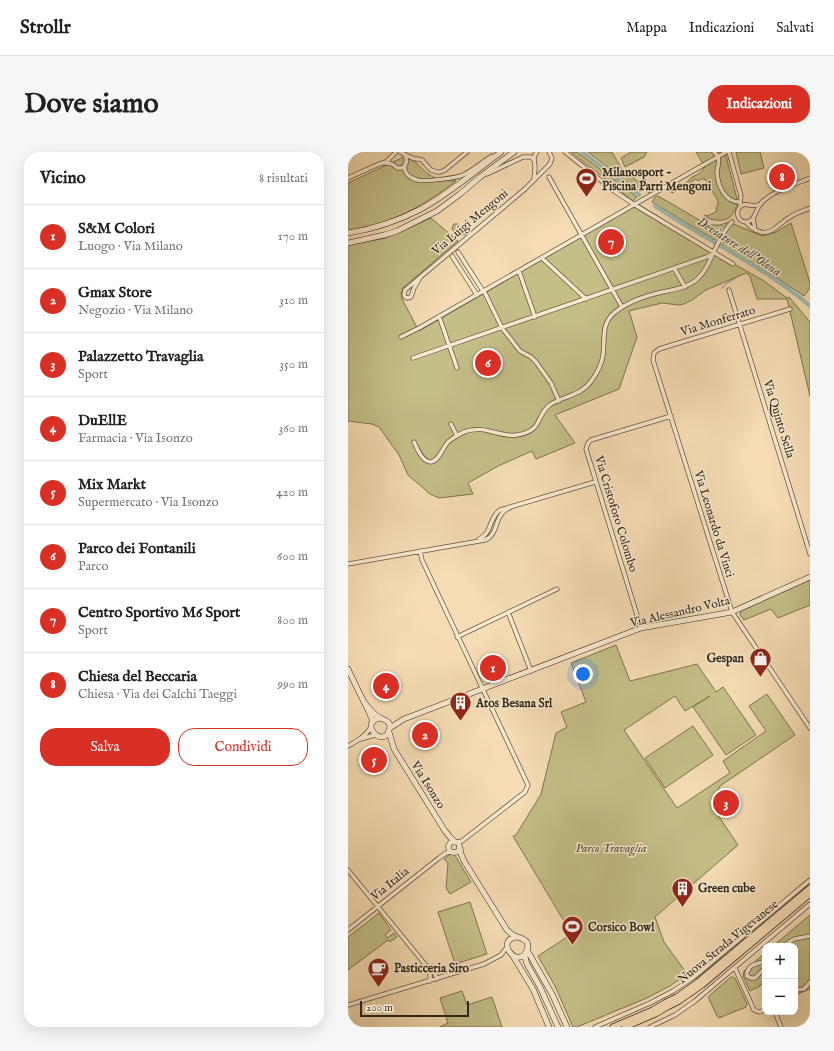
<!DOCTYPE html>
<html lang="it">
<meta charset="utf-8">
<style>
body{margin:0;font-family:"IM FELL English",serif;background:#f6f6f6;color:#202124}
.controls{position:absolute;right:12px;bottom:12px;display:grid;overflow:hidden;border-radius:8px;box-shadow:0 4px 16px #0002}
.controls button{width:36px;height:36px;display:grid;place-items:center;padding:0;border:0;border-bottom:1px solid #e0e0e0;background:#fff;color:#202124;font:20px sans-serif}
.scale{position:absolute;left:12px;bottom:10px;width:109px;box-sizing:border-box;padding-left:4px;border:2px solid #32291c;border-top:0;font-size:11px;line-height:14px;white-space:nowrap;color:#32291c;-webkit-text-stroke:3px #f8e8ce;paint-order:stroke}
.you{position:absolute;left:235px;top:522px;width:14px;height:14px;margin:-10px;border:3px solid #fff;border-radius:50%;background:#1a73e8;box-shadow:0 0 0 6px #1a73e833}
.badge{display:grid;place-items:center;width:26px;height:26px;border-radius:50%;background:#d93025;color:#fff;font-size:13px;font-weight:700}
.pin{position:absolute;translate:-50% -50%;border:2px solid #fff;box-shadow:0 1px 4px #0006}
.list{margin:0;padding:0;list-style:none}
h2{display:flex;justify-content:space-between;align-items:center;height:52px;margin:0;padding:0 16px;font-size:17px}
h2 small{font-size:13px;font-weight:400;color:#757577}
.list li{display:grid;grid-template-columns:26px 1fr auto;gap:12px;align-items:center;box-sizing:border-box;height:64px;padding:0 16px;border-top:1px solid #e0e0e0}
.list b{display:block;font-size:15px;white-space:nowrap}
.list p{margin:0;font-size:13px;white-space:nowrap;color:#757577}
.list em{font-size:13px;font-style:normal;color:#757577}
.actions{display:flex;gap:8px;padding:12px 16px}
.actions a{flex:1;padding:9px 0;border:1px solid #d93025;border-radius:16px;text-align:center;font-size:14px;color:#d93025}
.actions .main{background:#d93025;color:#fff}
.map{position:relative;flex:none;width:462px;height:875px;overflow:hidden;border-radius:16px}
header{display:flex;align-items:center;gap:24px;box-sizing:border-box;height:56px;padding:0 20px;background:#fff;border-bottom:1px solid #e0e0e0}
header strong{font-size:19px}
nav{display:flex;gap:22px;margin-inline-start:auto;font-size:14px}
.intro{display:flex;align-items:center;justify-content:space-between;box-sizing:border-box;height:96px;padding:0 24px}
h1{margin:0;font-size:28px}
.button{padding:10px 18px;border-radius:16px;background:#d93025;color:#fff;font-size:14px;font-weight:700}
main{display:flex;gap:24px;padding:0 24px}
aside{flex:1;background:#fff;border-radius:16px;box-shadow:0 4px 16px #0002}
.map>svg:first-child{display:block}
</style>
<header>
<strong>Strollr</strong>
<nav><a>Mappa</a><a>Indicazioni</a><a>Salvati</a></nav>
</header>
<div class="intro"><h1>Dove siamo</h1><a class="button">Indicazioni</a></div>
<main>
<aside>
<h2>Vicino<small>8 risultati</small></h2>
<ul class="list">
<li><span class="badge">1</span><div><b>S&amp;M Colori</b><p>Luogo · Via Milano</p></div><em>170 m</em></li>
<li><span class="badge">2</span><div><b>Gmax Store</b><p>Negozio · Via Milano</p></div><em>310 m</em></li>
<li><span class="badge">3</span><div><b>Palazzetto Travaglia</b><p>Sport</p></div><em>350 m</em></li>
<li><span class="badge">4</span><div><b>DuEllE</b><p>Farmacia · Via Isonzo</p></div><em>360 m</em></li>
<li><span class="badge">5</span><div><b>Mix Markt</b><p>Supermercato · Via Isonzo</p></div><em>420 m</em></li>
<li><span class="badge">6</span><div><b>Parco dei Fontanili</b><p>Parco</p></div><em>600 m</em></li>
<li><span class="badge">7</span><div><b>Centro Sportivo M6 Sport</b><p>Sport</p></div><em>800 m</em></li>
<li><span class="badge">8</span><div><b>Chiesa del Beccaria</b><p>Chiesa · Via dei Calchi Taeggi</p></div><em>990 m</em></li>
</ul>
<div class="actions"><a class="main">Salva</a><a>Condividi</a></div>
</aside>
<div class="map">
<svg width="462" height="875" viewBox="0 0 462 875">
<rect width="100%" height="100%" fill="#f5dcb4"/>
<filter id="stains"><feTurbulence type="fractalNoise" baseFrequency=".005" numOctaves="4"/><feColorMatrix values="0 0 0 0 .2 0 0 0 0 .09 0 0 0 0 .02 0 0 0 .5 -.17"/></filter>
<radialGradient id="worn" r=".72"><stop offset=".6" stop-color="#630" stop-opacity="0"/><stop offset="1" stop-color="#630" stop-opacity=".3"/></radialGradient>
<path fill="#c4be87" stroke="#7b7452" d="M223,0H229L289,45L285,49Z
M240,0H264L277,23L280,22L305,41L303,42L295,37L292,40Z
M283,0H299L296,5L277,15L273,6Z
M348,0H377L390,51C388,56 386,61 382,65C376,70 363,69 357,64V63L360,64L369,59L368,56L370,53V49L358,28C355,26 353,27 350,29L348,27L324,41L322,38L328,34L339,30L344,25L351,22L357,15Z
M388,0H412L416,16L393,22Z
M60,3C68,10 76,20 85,25C92,29 100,29 108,29C75,54 42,73 0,79V31Z
M310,44L360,73H372L381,70L414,84L428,80L443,71L462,131V136L456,144L429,126L374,94L377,87L371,81L367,88L304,50L307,45Z
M290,52L388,113L416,129L439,146L441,145L462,170V244L439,147H409L402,124L398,121L358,138L344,148L336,152L331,153L314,151L281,159L289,185L271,237L207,263L227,291L188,307L184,299L150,314L120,331L125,342L91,346L82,342L60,323L51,303L31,275L24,272L0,269V93L38,86L83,66L110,89L55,136L53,142L54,147L71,179Z
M106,72H110L119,81V83L106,80L104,76Z
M462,428V453L430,466L423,457L396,468L392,463L393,459Z
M268,493L282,529L349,512L368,540L375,535L408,583L378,603L345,555L362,544L337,559L327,544L276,578L329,656L382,621L375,609L418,579L401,554L419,542L447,583L372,634L363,653L390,693L307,765L316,790L339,822L322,834L299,846L229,875H225L208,836L190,804L227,780L218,768L216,769L165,684L168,683L193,642L208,581L219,575L213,560L238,550L223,511Z
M345,574L365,603L317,636L297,606Z
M105,700L123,730L102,742L98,736L100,711L96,707Z
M122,750L139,802L107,812L90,760Z
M31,761L43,778L37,783L39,786L46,781L49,785L42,790L40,788L0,818V785Z
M462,763V837L447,843V794H425Z
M417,801V829L415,830V831L412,833V834L402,839L395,824L396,819Z
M383,825H385L387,826L399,852L398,855L371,866L369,864L361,847V844Z
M114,839L119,853L144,845L154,875H92L100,871L92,846Z"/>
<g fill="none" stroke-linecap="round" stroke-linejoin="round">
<path stroke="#728077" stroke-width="1" d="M374,136C379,129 385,129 391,123"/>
<path stroke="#9dbab3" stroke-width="4" d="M234,0L291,43
M307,54C358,88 415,114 462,154"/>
<defs>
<path id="street" d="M52,0L64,6L74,8L83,18L89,20H92L97,18L119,0
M217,0L266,39L287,53L385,112
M366,0C367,1 369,3 370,5C372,10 369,16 369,21C370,34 377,50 391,50
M381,0L393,44L392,52
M37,11C39,11 42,11 44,12C48,14 46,15 50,16C58,17 60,9 57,3
M57,13C55,21 62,26 69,28C76,30 109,26 115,23C126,18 134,10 144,4
M139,22L175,5H183L185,7
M201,25L274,155
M0,26L31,12L38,10L48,0
M186,27C186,23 187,20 187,16C187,9 184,5 189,0
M413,52C404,56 400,51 395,53C386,57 389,71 399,70C407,69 408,57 413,51C426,38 445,33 462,26
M405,66L407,78
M398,70C401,74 405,77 410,79C423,85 431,71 442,65C448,61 455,59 462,56
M110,100L135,139
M104,104L129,143
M194,106L238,147
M326,116L337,135
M171,119L187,165
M72,126L66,136L63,145L59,146L57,145L56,142L57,138L177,37L202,12L204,6L201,0
M381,138L462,402
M136,139L154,176L172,199L183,205L188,210L203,231L211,249
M442,157L311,197L306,201L305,208L384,460L462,576
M91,164L109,216
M53,185L71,176L378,0
M65,206L364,103
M103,272L109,284
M66,290C69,296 74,310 83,310C91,309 95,295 100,290C105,286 112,281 119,279C137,273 153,286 169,283C196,279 187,263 203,252C218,243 233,244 244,228C249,221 254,211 255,203C257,187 253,172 266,161C279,150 294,145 310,141C323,138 336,137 347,129C356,122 359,114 364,104C369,93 375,79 384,70
M131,387C144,382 141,365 152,358L247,330
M72,399L74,408L180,633L177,640L114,689L109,690
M0,412L137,388C148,384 147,371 153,363C155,359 159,357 163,355
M160,460L183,519
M293,476L238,297L240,291L243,288L323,264
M109,485L209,437
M13,587L27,583
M0,594C9,589 18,584 23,575
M0,718L80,816L87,822L89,827
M0,778L91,706L98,701L104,700
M435,794L446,787L462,784
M417,809L405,813L402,815L399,820V824L403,826H407L417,816
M387,816L406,858L411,860L417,858
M81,817L82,821V829
M447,838L456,837L462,830
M0,853L136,812L153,803L159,795
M427,860L433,875
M247,875L302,851L325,839L346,825L462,728
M302,875L327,863L347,849L462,752"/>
<path id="secondary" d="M0,81C25,77 50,69 73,57C101,42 127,19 153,0
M0,91L36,83L49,79L89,59L112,42L132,25L166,0
M0,517L10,538L21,560L25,570
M16,550C20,555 24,560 29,564C34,568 45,568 41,578C35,598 9,569 33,566
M42,576L56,567L293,476L384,460L462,425
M41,580L46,597L97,679L102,685L107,690
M100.5 695a5.5 5.5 0 1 1 11 0a5.5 5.5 0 1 1-11 0Z
M112,696L113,702L116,709L159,778C162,780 164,783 167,784C173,786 183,788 179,798C171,819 145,788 169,785
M179,798L204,842L219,875
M178,800L177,805L179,812L192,835L210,875
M165,804L185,837L201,875"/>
<path id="primary" d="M265,875L305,858L317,851L329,845L350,830L462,736
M277,875L307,862L319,855L331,849L354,833L462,742"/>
</defs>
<use href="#street" stroke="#635642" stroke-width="5"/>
<use href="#secondary" stroke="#32291c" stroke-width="6"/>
<use href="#primary" stroke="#32291c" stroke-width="7"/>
<use href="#street" stroke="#f8e8ce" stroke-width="3.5"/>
<use href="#secondary" stroke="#f8e8ce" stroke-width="5"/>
<use href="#primary" stroke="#f5dcb4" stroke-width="5.5"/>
</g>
<defs>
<symbol id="stadium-pin" viewBox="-11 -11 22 30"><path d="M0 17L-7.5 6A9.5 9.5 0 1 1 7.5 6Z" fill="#8f2418" stroke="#f8e8ce"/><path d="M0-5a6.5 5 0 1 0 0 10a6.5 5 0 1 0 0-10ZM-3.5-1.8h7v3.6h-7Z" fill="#fff"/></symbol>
<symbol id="shop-pin" viewBox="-11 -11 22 30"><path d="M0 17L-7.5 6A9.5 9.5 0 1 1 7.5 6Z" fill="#8f2418" stroke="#f8e8ce"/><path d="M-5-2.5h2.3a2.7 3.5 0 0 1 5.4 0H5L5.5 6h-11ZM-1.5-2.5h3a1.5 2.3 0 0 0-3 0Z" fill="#fff"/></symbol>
<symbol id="building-pin" viewBox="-11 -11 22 30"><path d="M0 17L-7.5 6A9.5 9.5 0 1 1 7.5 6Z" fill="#8f2418" stroke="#f8e8ce"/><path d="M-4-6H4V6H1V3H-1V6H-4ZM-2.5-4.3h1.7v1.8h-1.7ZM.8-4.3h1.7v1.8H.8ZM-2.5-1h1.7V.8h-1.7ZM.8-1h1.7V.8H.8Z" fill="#fff"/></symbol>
<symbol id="cafe-pin" viewBox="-11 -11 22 30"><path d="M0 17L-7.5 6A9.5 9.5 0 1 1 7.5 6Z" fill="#8f2418" stroke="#f8e8ce"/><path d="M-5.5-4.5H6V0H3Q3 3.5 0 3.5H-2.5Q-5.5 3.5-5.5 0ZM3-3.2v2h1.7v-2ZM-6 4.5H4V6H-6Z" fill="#fff"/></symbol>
</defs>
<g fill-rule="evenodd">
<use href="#stadium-pin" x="226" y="14" width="25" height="34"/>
<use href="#shop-pin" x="400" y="494" width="25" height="34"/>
<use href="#building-pin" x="100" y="538" width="25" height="34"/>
<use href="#building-pin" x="322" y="724" width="25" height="34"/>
<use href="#stadium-pin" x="212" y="762" width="25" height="34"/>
<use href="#cafe-pin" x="18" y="804" width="25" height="34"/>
</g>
<g text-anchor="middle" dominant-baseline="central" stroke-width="3" stroke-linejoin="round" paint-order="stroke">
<g font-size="12" font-weight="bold" fill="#32291c" stroke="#f8e8ce" text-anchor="start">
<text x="254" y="20">Milanosport -<tspan x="254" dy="14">Piscina Parri Mengoni</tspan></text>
<text x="396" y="506" text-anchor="end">Gespan</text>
<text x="128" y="551">Atos Besana Srl</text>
<text x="350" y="736">Green cube</text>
<text x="240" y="775">Corsico Bowl</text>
<text x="46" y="816">Pasticceria Siro</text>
</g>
<g font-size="12" fill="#32291c" stroke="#f8e8ce">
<text transform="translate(122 70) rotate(-40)">Via Luigi Mengoni</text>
<text transform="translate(370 169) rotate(-17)">Via Monferrato</text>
<text transform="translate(431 267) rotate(73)">Via Quinto Sella</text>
<text transform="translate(268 362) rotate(73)">Via Cristoforo Colombo</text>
<text transform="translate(366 372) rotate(73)">Via Leonardo da Vinci</text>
<text transform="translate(332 460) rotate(-13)">Via Alessandro Volta</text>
<text transform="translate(80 633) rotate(58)">Via Isonzo</text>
<text transform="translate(42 732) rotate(-39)">Via Italia</text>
<text transform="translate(380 790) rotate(-39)">Nuova Strada Vigevanese</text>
</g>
<g font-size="12" font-style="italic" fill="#564e37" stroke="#f8e8ce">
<text x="263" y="696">Parco Travaglia</text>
</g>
<g font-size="13" font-style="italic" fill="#4d4d42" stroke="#f8e8ce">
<text transform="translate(391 95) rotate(33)">Deviatore dell'Olona</text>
</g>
</g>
<rect width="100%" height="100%" filter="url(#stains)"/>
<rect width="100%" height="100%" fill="url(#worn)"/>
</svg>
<div class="controls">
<button>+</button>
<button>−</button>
</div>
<div class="scale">200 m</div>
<div class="you"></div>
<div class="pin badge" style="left:145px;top:516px">1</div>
<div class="pin badge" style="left:77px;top:583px">2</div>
<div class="pin badge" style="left:378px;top:651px">3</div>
<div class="pin badge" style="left:38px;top:534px">4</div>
<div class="pin badge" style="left:26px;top:608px">5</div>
<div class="pin badge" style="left:140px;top:211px">6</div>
<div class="pin badge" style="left:263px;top:90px">7</div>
<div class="pin badge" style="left:434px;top:25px">8</div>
</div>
</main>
